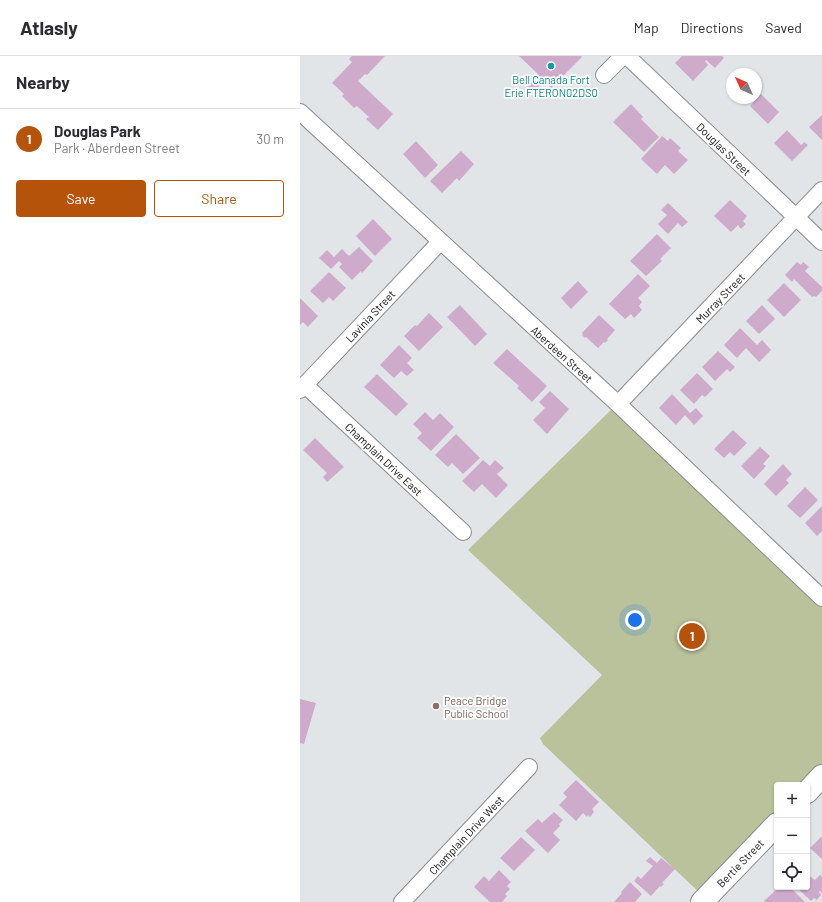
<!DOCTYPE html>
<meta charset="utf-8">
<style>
body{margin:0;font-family:Barlow,sans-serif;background:#f7f7f7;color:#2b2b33}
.controls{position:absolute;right:12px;bottom:12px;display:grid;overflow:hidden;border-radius:4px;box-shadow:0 1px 3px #0004}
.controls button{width:36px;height:36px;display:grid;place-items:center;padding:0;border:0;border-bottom:1px solid #e1e1e2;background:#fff;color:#2b2b33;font:20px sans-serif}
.compass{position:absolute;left:426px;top:12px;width:36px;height:36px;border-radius:50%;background:#fff;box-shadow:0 1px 3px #0004;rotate:315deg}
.you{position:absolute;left:335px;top:564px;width:14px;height:14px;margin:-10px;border:3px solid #fff;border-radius:50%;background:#1a73e8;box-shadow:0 0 0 6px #1a73e833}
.badge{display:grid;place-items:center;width:26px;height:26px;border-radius:50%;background:#b45309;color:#fff;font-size:13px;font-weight:700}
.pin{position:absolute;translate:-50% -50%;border:2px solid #fff;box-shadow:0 1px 4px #0006}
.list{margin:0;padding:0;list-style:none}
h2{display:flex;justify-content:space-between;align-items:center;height:52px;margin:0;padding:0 16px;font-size:17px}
h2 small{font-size:13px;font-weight:400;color:#7c7c81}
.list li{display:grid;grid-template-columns:26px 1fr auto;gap:12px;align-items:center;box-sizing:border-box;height:60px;padding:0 16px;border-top:1px solid #e1e1e2}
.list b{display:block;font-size:15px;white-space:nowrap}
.list p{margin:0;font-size:13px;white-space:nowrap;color:#7c7c81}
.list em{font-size:13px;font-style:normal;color:#7c7c81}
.actions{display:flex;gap:8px;padding:12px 16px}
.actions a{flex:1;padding:9px 0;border:1px solid #b45309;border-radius:4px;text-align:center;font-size:14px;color:#b45309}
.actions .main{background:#b45309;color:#fff}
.icon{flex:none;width:22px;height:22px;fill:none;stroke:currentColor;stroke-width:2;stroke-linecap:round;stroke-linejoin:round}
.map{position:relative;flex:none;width:522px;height:846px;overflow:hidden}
header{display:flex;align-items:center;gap:24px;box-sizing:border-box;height:56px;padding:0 20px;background:#fff;border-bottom:1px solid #e1e1e2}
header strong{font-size:19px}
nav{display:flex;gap:22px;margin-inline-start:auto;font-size:14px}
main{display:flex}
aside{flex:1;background:#fff}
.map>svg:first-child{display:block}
</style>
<header>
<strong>Atlasly</strong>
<nav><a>Map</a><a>Directions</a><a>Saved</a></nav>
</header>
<main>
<aside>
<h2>Nearby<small></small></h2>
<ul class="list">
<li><span class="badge">1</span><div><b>Douglas Park</b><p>Park · Aberdeen Street</p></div><em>30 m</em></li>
</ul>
<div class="actions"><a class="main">Save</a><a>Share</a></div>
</aside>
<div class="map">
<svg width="522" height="846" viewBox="0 0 522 846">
<rect width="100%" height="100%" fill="#e2e5e8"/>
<path fill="#b9c29b" d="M317,348L522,542V719L507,729H477V765L404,841L243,688L240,682L302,619L168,494Z"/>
<path fill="#ceabca" d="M52,0H85L67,19L65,18L58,25L93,58L78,74L66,63L69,61L57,50L54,52L42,40L44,38L32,27L52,6L49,3Z
M219,0H281L282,1L251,32L245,25L233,36L227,30L238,18Z
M382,0H422L424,2L415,12L406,4L405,5L408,9L393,25L375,7Z
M461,38L479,56L468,68L450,50Z
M331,48L343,61L341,63L359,81L344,96L313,66Z
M522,59V84L509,71Z
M487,74L501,89L504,86L508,89L492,105L474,87Z
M362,80L368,85L370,82L381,92L378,95L388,104L374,118L365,109L357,118L341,103Z
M116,85L138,109L125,122L103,98Z
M161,95L174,108L159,125L157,122L142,137L130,125Z
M430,144L447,160L443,165L446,168L441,173L438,169L431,176L414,160Z
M368,147L388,166L382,171L378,167L368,178L358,168L367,159L361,154Z
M73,163L92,183L75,200L56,180Z
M357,178L371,192L360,203L362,205L346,220L330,205Z
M59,191L73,205L62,217L61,215L52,224L39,211L42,208L39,205L31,213L19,202L27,194L34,201L42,193L49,200Z
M497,206L501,209L503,206L509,211L505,215L522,231V235L516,241L514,240L512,241L494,223L492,226L485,219Z
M29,216L46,232L33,245L29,241L23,247L10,235Z
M338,218L350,230L338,242L342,246L339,250L342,254L334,262L331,258L325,263L309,248Z
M278,225L288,236L271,253L261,242Z
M484,227L501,244L484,261L467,244Z
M0,242L18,260L8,271L3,266L0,269Z
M160,249L187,278L175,290L147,261Z
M462,249L475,263L459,278L446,265Z
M129,257L143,271L119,295L104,280L115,269L117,270Z
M299,259L315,274L307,283L308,284L305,287L304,286L298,292L286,281L285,282L282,279L283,278L282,277Z
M440,272L457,289L462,284L471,294L459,306L446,292L437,302L424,289Z
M99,289L112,302L107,307L114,314L107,320L101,315L94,322L80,309Z
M207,293L247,330L232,346L217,332L219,330L193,307Z
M418,295L435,311L430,316L427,313L415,325L402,311Z
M397,317L413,333L405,341L402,339L394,348L380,334Z
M77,318L108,348L96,360L64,331Z
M250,335L269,353L247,378L233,364L245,352L239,346Z
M372,338L390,357L396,352L403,360L394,369L385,359L376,369L359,352Z
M125,356L133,364L140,357L154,371L131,395L117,382L122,377L113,368Z
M433,374L447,387L434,400L430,396L424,402L414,393Z
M156,378L180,402L163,418L152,407L148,411L135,399Z
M15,382L44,411L27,426L23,421L27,417L3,394Z
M460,391L470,400L463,408L466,410L454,423L441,410Z
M183,404L190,410L195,404L204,412L197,418L208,429L196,442L182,428L174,436L162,425Z
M483,408L492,418L486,424L489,427L476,440L464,428Z
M505,431L518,444L500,462L487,450Z
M522,450V475L517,480L505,467Z
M0,643L16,647L4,688L0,687Z
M276,724L299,746L292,753L294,756L290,761L288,759L287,761L283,757L276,765L259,749L267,741L263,737Z
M254,756L263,764L259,768L260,770L253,777L260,784L248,797L225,775L238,763L242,767Z
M221,781L235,794L214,815L200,802Z
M521,781L522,782V803L510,792Z
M350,801L357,807L361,802L375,813L362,827L364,828L361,831L360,830L351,840L334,825L338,820L341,823L353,810L346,805Z
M199,814L211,826L207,830L210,833L205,838L207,840L202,846H190L174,831L184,820L189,825Z
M507,818L515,824L520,819L522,821V837L520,835L519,836L521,839L517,844L514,842L511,845L496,831H507Z
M330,826L342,838L335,846H314L322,837L321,836Z
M479,831H490L505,846H465L464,845Z"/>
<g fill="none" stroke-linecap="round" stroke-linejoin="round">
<defs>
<path id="street" d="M327,0L522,186
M304,19L323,0
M0,56L318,348L522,542
M5,329L163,476
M0,334L140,186
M318,348L522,134
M102,846L229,711"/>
<path id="secondary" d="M507,736L522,720
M402,846L477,768"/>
</defs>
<use href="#street" stroke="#898c8f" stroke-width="18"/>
<use href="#secondary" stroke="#898c8f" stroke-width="24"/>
<use href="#street" stroke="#fff" stroke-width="16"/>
<use href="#secondary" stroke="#fff" stroke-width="22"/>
</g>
<circle fill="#0f9aa8" stroke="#fff" stroke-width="1.5" cx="251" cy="10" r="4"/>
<circle fill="#8d6e63" stroke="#fff" stroke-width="1.5" cx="136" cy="650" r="4"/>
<g text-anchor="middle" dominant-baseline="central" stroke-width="3.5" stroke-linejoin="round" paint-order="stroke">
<g font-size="11" fill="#0d838f" stroke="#fff">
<text x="251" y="23">Bell Canada Fort<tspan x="251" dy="13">Erie FTERON02DS0</tspan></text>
</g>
<g font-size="11" fill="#0c0d0e" stroke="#fff">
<text transform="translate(424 93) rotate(44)">Douglas Street</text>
<text transform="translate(420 242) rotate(-46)">Murray Street</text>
<text transform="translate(70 260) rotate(-47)">Lavinia Street</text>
<text transform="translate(262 298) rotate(42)">Aberdeen Street</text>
<text transform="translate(84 403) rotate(43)">Champlain Drive East</text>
<text transform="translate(166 779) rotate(-47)">Champlain Drive West</text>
<text transform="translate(440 807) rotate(-46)">Bertie Street</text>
</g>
<g font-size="11" fill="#785e54" stroke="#fff" text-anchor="start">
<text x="144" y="644">Peace Bridge<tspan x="144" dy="13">Public School</tspan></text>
</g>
</g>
</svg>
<div class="controls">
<button>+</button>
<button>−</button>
<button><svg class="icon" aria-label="locate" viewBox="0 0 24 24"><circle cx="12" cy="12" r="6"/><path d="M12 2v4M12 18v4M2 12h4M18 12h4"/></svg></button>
</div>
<svg class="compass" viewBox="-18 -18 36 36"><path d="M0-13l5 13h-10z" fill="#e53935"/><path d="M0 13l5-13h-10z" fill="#7c7c81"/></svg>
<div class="you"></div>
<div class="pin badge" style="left:392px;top:580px">1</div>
</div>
</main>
